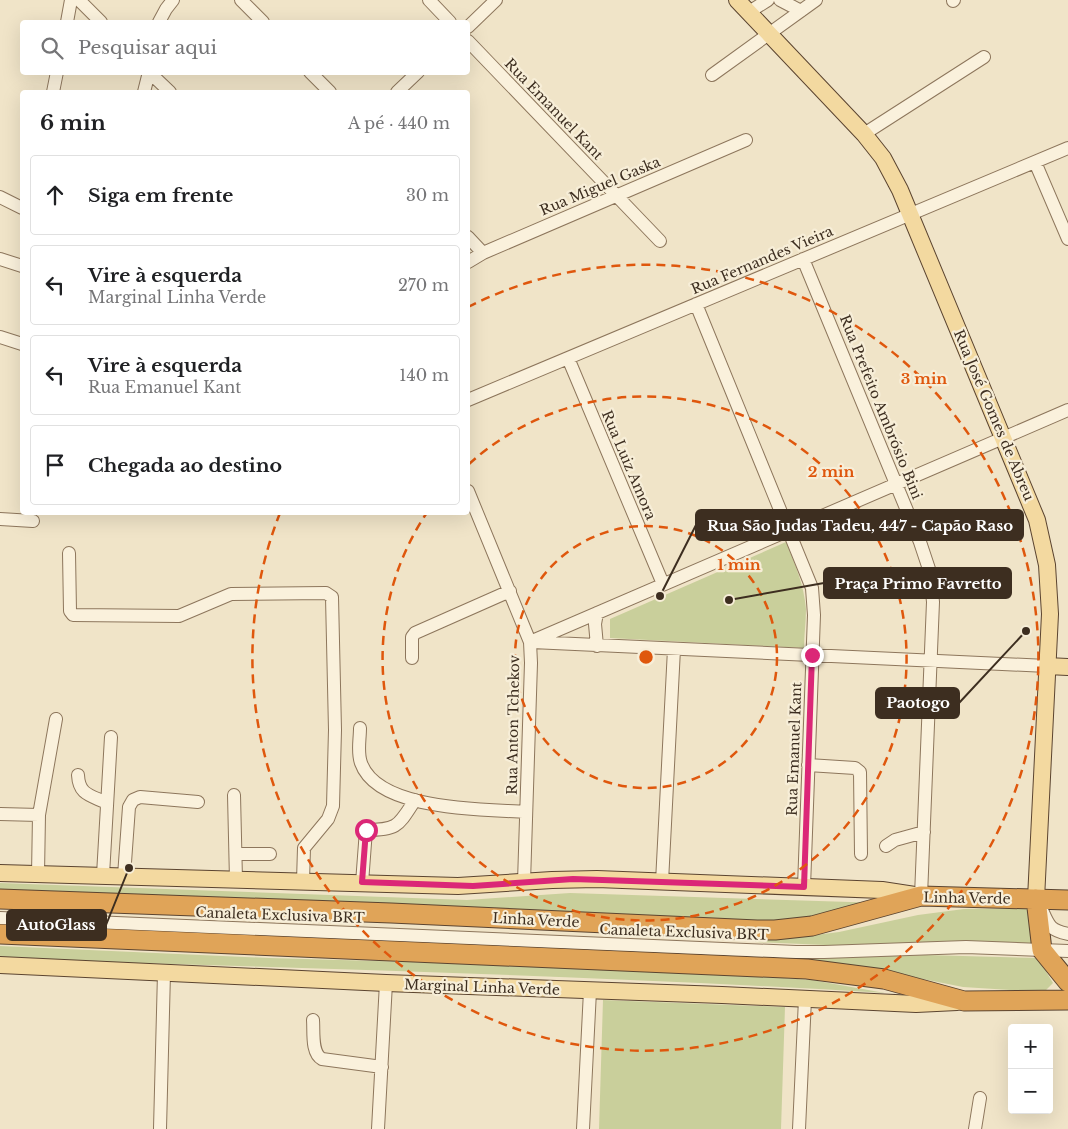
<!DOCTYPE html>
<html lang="pt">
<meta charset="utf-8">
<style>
body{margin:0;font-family:"Libre Baskerville",serif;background:#f2f2f2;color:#202124}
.controls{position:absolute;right:15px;bottom:15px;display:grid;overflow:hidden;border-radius:5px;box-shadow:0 5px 20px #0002}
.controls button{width:45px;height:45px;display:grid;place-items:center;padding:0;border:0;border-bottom:1px solid #e0e0e0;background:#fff;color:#202124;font:25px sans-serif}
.stop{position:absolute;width:15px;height:15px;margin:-11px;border:4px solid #db2777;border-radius:50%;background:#fff}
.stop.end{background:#db2777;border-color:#fff;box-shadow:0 1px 5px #0008}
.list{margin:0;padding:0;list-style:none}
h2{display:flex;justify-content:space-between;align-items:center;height:65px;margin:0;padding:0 20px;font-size:21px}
h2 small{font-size:16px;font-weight:400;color:#757577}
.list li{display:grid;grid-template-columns:32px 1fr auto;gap:15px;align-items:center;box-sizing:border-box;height:80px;margin:0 10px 10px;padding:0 10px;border:1px solid #e0e0e0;border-radius:5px}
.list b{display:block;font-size:19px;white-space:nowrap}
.list p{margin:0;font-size:16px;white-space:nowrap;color:#757577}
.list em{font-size:16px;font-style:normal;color:#757577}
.icon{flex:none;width:28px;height:28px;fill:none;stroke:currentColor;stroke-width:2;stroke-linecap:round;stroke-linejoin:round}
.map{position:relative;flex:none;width:1068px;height:1129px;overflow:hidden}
.search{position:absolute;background:#fff;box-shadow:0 5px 20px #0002;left:20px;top:20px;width:450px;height:55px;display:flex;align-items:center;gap:12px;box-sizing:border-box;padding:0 18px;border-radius:5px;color:#757577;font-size:19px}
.panel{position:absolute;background:#fff;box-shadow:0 5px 20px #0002;left:20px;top:90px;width:450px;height:425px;border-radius:5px}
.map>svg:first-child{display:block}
</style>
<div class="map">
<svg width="1068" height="1129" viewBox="0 0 1068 1129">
<rect width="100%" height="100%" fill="#f0e4c8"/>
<path fill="#c9cf9b" d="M786,542C795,564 804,585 806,609C806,622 804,635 804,648L610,638V619Z
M0,883L467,900L570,893L883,903V905L798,919L758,921L0,892Z
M1028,908L1034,945H825L755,942V939L792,938L839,932L918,915L964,909Z
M0,946L269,958L522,965L743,975L812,980L885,993C590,975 295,968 0,959Z
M754,955L832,957L926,955L1038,958L1053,983L1044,992L963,987L847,964L754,958Z
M603,1000L785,1007L781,1129H599Z"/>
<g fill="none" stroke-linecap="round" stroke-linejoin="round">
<defs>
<path id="minor" d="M79,0L101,22
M241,0L263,22
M429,0L450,22
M780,0L801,11
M953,1L954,0
M749,12L768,0
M67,22L71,0
M159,22L166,9L173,0
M468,27L496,0
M468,41L660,241
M149,72L170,92
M310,72L330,92
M712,75L816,0
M53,92L57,72
M144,92L149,72
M397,92L418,72
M864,134L984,57
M1035,162L1068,239
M0,197L22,208
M468,237L483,253
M0,259L22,266
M803,259L920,542L930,572L933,602L921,896
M468,262L483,253L746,140
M696,304L812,588L814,615L804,887
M0,337L22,344
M568,358L663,584
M468,400L1068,148
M468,491L530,642L531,663L524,882
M0,519L33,521
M69,553L70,611L73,615L179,616L231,594L326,593L332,597L335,730L333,806L328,819L304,848L303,881
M597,613L595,624L597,646
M530,642L1068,410
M532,642L1047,666
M412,658V637L415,633L510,591
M360,728C360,740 357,752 361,763C378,811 484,809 526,812
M808,765L855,768L860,772L861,854
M78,775C79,795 90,795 107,803
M234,795L236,880
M0,814L39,815
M886,846L895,840L924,832
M236,854H270
M38,874L39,815L56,719
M103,875L111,737
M124,876L129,807L133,800L140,797L198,802
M662,882L674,649
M362,883L366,830C398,830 398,826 415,800
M1042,910C1049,926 1050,930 1068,934
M0,918L796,952H824L966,947L1068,951
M313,1020C314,1032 311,1053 322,1059L382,1067
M160,1129L164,973
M378,1129L386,983
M583,1129L590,991
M799,1129L805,999
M975,1129L980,1098"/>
<path id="major" d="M737,0L864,134L883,158L900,190L1037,520L1047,565L1050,614L1036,899
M1047,666L1068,667
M0,873L458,886L552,880L597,879L882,890L921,896
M0,965L386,983L722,995L916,1004L957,1002"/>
<path id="highway" d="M0,899L391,913L757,930H775L812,926L921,896L1068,900
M1036,899L1042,950L1068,982
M0,934L807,969L884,979L964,1001L1068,1000"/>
</defs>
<use href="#minor" stroke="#8d765c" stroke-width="14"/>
<use href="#major" stroke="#5b4430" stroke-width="18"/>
<use href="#highway" stroke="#5b4430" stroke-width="21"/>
<use href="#minor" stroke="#faf1dc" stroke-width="12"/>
<use href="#major" stroke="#f3d9a0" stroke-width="16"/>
<use href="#highway" stroke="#e0a458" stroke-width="19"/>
</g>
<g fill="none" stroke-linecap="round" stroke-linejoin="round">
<path stroke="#db2777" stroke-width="6" d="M366,830L362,882L473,886L573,879L804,887L812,655"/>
</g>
<g fill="none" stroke="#df570d" stroke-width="2.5" stroke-dasharray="9 6">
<circle cx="646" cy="657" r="131"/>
<path d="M469 464A262 262 0 1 1 426 514"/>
<path d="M468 307A393 393 0 1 1 280 513"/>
</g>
<g text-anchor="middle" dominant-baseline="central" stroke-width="4.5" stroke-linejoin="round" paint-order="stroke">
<g font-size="14" fill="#3d2e20" stroke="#f7eed8">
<text transform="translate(554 109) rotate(46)">Rua Emanuel Kant</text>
<text transform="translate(600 186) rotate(-23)">Rua Miguel Gaska</text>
<text transform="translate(762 260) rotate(-23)">Rua Fernandes Vieira</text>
<text transform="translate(881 407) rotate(68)">Rua Prefeito Ambrósio Bini</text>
<text transform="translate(994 415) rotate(67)">Rua José Gomes de Abreu</text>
<text transform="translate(629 465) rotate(67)">Rua Luiz Amora</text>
<text transform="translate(513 725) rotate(-89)">Rua Anton Tchekov</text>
<text transform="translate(794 749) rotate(-88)">Rua Emanuel Kant</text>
<text transform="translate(967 898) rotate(1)">Linha Verde</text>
<text transform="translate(280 915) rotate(2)">Canaleta Exclusiva BRT</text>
<text transform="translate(536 920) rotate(3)">Linha Verde</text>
<text transform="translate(684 932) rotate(2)">Canaleta Exclusiva BRT</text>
<text transform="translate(482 987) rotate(2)">Marginal Linha Verde</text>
</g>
</g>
<circle cx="646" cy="657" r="8" fill="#df570d" stroke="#f7eed8" stroke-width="2.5"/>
<g font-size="15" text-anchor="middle" font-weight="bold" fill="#df570d" stroke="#f7eed8" stroke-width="4.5" stroke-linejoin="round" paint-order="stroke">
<text x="924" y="384">3 min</text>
<text x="831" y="477">2 min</text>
<text x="739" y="570">1 min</text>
</g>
<path fill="none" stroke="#3d2e20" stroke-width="2" d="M660 596L696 525M729 600L824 583M1026 631L959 703M129 868L106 925"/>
<g fill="#3d2e20" stroke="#f7eed8" stroke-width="2">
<circle cx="660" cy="596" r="5"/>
<circle cx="729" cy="600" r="5"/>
<circle cx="1026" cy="631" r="5"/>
<circle cx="129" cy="868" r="5"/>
</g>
<g fill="#3d2e20" stroke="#3d2e20" stroke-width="2">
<rect x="696" y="510" width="327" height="30" rx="5"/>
<rect x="824" y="568" width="187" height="30" rx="5"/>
<rect x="876" y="688" width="83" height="30" rx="5"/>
<rect x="7" y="910" width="99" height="30" rx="5"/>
</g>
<g font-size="15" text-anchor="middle" font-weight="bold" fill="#fff">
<text x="860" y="531">Rua São Judas Tadeu, 447 - Capão Raso</text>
<text x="918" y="589">Praça Primo Favretto</text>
<text x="918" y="708">Paotogo</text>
<text x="56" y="930">AutoGlass</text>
</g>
</svg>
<div class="controls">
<button>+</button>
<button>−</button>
</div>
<div class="stop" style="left:366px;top:830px"></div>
<div class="stop end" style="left:812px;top:655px"></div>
<div class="search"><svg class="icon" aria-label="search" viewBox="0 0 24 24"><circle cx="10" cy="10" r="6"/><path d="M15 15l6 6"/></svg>Pesquisar aqui</div>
<section class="panel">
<h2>6 min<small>A pé · 440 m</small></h2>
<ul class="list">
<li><svg class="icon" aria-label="ahead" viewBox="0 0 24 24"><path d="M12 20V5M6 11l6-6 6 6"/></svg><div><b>Siga em frente</b></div><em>30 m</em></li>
<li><svg class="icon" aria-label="left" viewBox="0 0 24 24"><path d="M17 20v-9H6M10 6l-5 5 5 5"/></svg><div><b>Vire à esquerda</b><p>Marginal Linha Verde</p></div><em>270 m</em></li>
<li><svg class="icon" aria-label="left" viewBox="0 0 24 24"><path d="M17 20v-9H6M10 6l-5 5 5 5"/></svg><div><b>Vire à esquerda</b><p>Rua Emanuel Kant</p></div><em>140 m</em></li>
<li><svg class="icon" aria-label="arrive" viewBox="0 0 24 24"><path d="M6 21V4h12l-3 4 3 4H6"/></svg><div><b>Chegada ao destino</b></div></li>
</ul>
</section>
</div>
